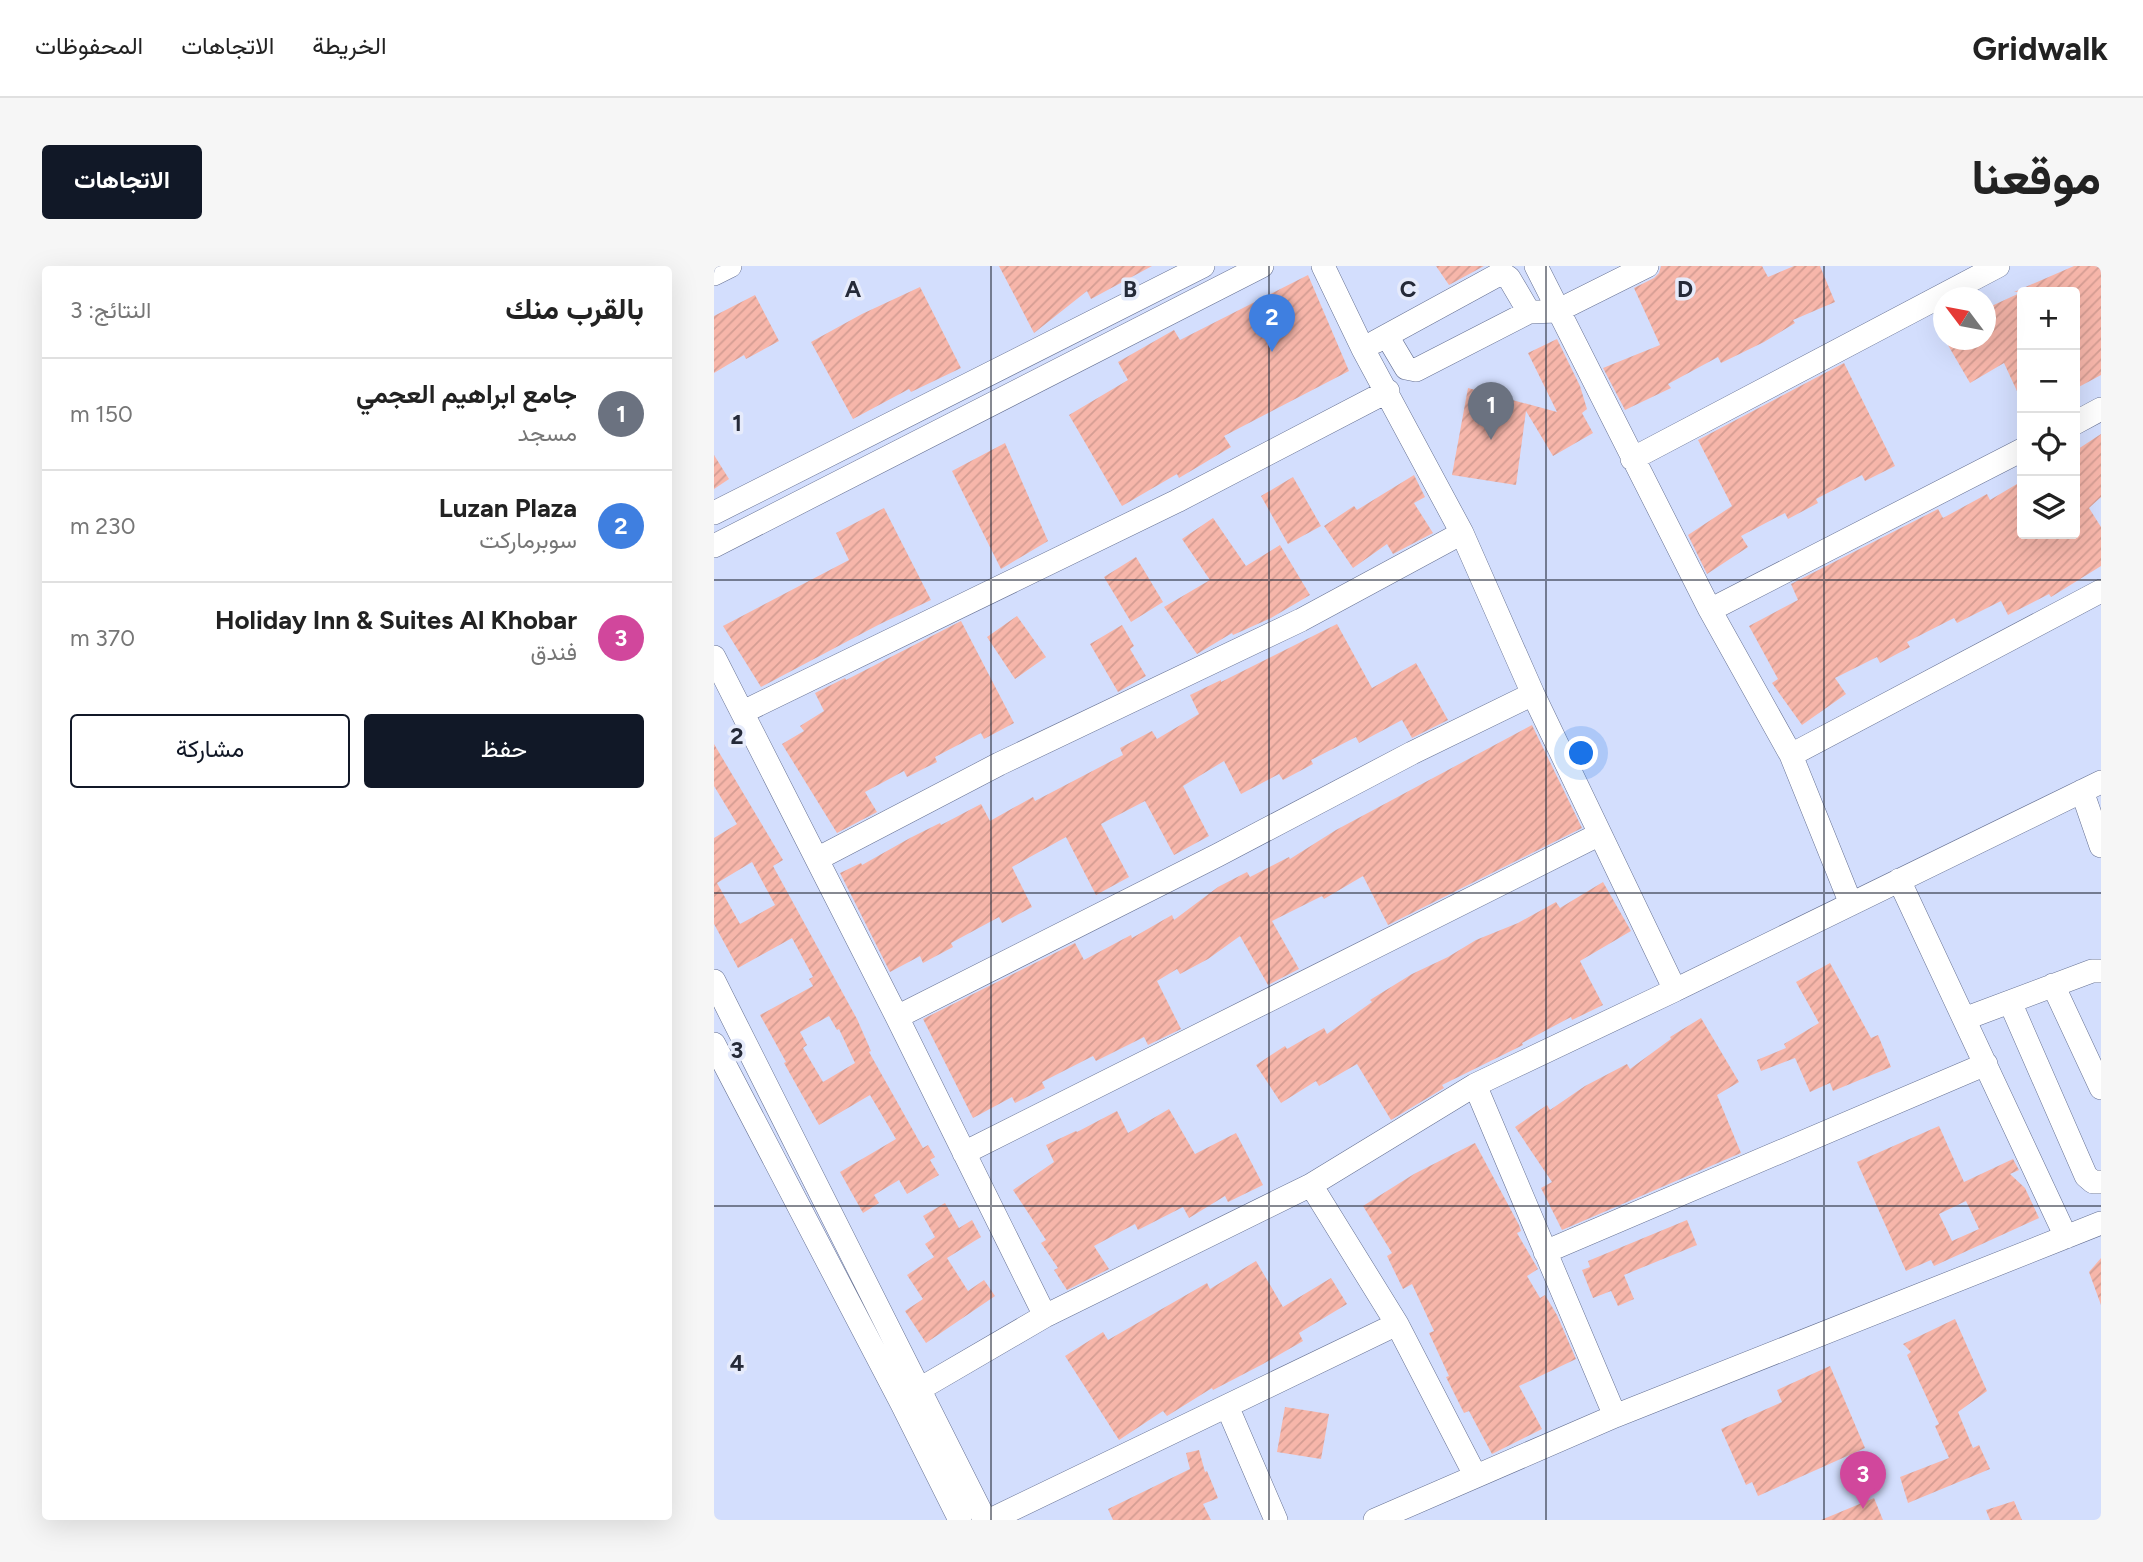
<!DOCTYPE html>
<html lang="ar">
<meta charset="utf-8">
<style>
body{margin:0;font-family:Figtree,Vazirmatn,sans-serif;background:#f6f6f6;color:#222;direction:rtl}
.controls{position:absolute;right:21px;top:21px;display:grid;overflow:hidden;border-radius:7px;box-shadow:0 7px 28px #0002}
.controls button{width:63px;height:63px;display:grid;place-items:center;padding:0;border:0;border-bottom:2px solid #e0e0e0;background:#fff;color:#222;font:35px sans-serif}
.compass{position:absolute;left:1219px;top:21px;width:63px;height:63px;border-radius:50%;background:#fff;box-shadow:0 7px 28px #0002;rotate:302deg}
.you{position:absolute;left:868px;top:488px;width:24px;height:24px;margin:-18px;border:5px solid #fff;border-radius:50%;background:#1a73e8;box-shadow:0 0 0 10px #1a73e833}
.badge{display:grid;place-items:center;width:46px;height:46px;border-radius:50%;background:#111827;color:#fff;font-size:23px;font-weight:700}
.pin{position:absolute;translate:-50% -58px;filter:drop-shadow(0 2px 4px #0008)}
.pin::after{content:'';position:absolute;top:37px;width:24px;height:21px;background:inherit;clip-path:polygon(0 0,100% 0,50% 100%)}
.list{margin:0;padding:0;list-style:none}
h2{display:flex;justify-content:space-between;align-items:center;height:91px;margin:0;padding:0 28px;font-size:30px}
h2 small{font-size:23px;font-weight:400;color:#767676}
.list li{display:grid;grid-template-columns:46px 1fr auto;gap:21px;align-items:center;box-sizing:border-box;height:112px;padding:0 28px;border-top:2px solid #e0e0e0}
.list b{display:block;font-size:26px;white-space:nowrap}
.list p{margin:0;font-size:23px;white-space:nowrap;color:#767676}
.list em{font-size:23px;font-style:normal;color:#767676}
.actions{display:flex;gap:14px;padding:21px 28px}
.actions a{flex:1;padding:16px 0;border:2px solid #111827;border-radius:7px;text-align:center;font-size:24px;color:#111827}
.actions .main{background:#111827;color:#fff}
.icon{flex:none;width:38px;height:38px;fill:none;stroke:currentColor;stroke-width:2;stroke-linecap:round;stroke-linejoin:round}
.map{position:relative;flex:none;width:1387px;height:1254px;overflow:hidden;direction:ltr;border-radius:7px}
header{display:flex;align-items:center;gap:42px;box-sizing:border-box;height:98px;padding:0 35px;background:#fff;border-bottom:2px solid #e0e0e0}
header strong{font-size:33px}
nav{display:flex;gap:38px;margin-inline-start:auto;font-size:24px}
.intro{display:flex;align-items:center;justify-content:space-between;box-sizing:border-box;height:168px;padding:0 42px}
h1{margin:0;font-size:49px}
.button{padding:18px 32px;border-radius:7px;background:#111827;color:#fff;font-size:24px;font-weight:700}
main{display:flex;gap:42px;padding:0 42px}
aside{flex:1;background:#fff;border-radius:7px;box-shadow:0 7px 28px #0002}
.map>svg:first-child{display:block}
</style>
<header>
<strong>Gridwalk</strong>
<nav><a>الخريطة</a><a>الاتجاهات</a><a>المحفوظات</a></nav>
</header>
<div class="intro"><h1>موقعنا</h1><a class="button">الاتجاهات</a></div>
<main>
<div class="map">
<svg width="1387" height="1254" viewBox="0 0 1387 1254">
<defs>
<pattern id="building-hatch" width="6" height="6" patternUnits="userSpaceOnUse" patternTransform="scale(1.75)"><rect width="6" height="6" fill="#f7b6aa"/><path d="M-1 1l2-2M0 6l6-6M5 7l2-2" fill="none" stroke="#d49d93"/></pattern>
</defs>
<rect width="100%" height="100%" fill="#d3defd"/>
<path fill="url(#building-hatch)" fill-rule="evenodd" d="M285,0H438L377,33L373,25L320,67Z
M722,0H770L735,19Z
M947,0H1048L1054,11L1080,0H1106L1121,36L1079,54L1081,57L1050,76L1007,97L1004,91L954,118L957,122L911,144L889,102L946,79L920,22L940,12L945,7Z
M1360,0H1387V109L1361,123V26H1300Z
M594,9L635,105L510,170L517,181L465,212L463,208L408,240L355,149L414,114L404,96L460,64L466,74Z
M206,21L247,102L197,126L195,123L139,153L97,76L148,48Z
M1308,26V136L1290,97L1256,117L1231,74H1271V43Z
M41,29L65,75L32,93L30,89L0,107V50Z
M843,73L866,120L873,143L868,147L879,167L839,190L812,145L802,219L738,209L754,122L843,146L814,87Z
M1130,97L1181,200L1151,215L1148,209L1102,233L1104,237L1074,253L1071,247L1027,270L1034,281L993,308L974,269L1018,240L984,174Z
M1387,168V231L1375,242L1387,261V300L1337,331L1335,328L1294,349L1287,335L1243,357L1240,352L1193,376L1196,381L1166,397L1163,391L1121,412L1132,428L1088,459L1058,417L1064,413L1035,360L1084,334L1077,318L1224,243L1229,252L1273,228L1276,234L1308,215V268H1361V185Z
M291,177L334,275L287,303L238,205Z
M0,189L15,213L0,223Z
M700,209L711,231L700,237L719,267L679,288L673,278L639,302L610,260L640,240L643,244Z
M579,211L607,260L574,278L547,230Z
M170,242L217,334L166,358L47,421L9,360L135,294L122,267Z
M499,252L532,300L566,279L596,329L557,352L519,369L518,367L483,388L450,341L496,314L468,273Z
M422,291L449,336L417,356L390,311Z
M303,350L332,391L301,413L273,371Z
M247,355L300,457L270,473L267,467L221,491L223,496L193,511L190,505L151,526L163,546L123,567L68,478L90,465L86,460L110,445L101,427L131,412L132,414Z
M623,358L658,422L702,397L734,454L698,472L688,454L645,477L642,471L597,494L599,498L569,514L565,508L527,528L510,495L469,520L495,570L460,589L431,535L387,558L415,611L382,629L352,571L298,601L318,641L288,657L285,651L237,677L239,681L209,697L206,690L176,706L126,607L147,597L148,599L196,572L226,557L227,559L267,538L276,555L319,531L321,535L409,489L406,482L438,465L443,473L485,448L476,429L507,414V416Z
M408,359L420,380L416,383L432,410L404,426L376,378Z
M818,459L868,562L674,659L649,610L610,633L608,630L558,655L585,703L554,719L526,670L494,693L466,708L463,703L443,715L467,763L434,779L430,771L382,795L379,790L328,816L331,822L301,837L298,831L259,852L209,753L361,677L370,694L417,669L418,672L458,649L460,654L504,621L533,606L536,611L575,591L576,593L622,564Z
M0,478L69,594L59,600L143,753L157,785L155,786L209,882L214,879L221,891L216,894L225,909L193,928L185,914L160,929L165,937L149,947L126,906L182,873L156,829L105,859L70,797L72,796L46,749L99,720L95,713L99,711L78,672L24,702L0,658V572L23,558L0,520ZM38,596L61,639L26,658L3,617ZM115,750L123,764L125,763L141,797L109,816L89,782L93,779L86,766Z
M889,616L917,665L866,695L889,739L858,754L857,751L808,777L809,779L728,819L730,822L677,854L643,798L605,820L602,815L567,837L542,799L571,780L573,783L610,762L613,768L658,736L656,734L698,708L734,691L762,674L804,657L842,636L846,642Z
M1116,697L1157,772L1164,769L1177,801L1119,825L1116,817L1096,826L1081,792L1047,805L1043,794L1072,782L1070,778L1105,757L1082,716Z
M987,752L1025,816L1003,829L1027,887L848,964L827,922L838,916L801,861L833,839L836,844L871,820L913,798L916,803L957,773L956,771Z
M455,843L481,888L522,867L549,919L514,936L511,930L475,952L469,941L424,964L421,958L380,980L395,1003L353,1024L340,1004L344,1002L327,977L332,974L299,924L340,896L332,879L362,865L363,866L403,845L414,867Z
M1225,860L1250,916L1299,893L1305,904L1296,908L1311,922L1325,952L1220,1000L1217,994L1192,1005L1143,896ZM1252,935L1265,963L1238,975L1225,948Z
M761,877L805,959L807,965L803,967L824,1003L813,1010L826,1032L831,1029L843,1049L862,1093L805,1120L828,1163L778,1188L755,1145L750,1147L732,1111L735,1110L715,1067L720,1065L698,1018L689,1023L673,990L678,987L649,940L700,908Z
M231,937L245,962L258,954L267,971L233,992L254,1025L270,1014L281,1030L212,1077L191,1045L209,1033L193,1009L220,991L211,978L221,971L209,950Z
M973,954L983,979L910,1009L920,1033L904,1040L897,1025L879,1032L868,1004L876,1001L874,995Z
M1387,992V1039L1375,1006Z
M542,995L569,1041L617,1012L633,1038L585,1067L589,1075L549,1098L499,1124L498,1122L453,1150L449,1145L405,1174L351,1090L389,1066L394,1074L493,1017L496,1023Z
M1241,1053L1273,1125L1244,1146L1259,1182L1265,1179L1276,1203L1194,1237L1186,1211L1235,1192L1221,1160L1225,1158L1193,1089L1197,1086L1189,1078Z
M1116,1100L1151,1182L1044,1230L1038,1216L1032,1219L1007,1163L1068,1136L1063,1124Z
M571,1141L615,1148L607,1193L563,1186Z
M485,1184L491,1206L493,1205L504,1232L489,1238L497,1254H399L394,1243L476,1203L472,1187Z
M1160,1232L1169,1254H1107Z
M1300,1235L1308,1254H1276L1272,1244Z"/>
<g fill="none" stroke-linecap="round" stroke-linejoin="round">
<defs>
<path id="minor" d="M609,0L649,83L748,267L819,428L961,724L1387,516
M822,0L996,344L1077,489L1137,638
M0,8L16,0
M673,70L692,102L702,104L815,46L843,45L933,0
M661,76L782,10L789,8L795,12L815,46
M1361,157L1387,143
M918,193L1284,0
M0,247L489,0
M0,280L548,0
M996,344L1308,184
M0,391L183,751L331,1050
M29,446L463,235L674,125
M1077,489L1387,325
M1368,525L1387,580
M103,593L285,498L587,354L748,267
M1185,614L1352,971
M0,715L271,1254
M1339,719L1387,822
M1296,736L1372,910L1379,916H1387
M183,751L504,589L698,487L819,428
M1250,753L1378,705H1387
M0,778L188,1138L246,1254
M761,819L901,1150
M250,887L886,568
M597,919L683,1058L761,1209
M831,986L1272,798
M188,1138L204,1124L331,1050L597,919L761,819L961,724
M513,1140L562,1254
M276,1254L683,1058
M661,1254L901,1150L1387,957"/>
</defs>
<use href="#minor" stroke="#657092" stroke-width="24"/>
<use href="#minor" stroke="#fff" stroke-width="23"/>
</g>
<path fill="none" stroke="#252a38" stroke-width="2" stroke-opacity="0.55" d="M277,0V1254M555,0V1254M832,0V1254M1110,0V1254M0,314H1387M0,627H1387M0,940H1387"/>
<g font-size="23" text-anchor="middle" font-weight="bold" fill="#252a38" stroke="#e6ebfb" stroke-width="7" stroke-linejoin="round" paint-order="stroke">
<text x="139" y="31">A</text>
<text x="416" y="31">B</text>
<text x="694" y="31">C</text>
<text x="971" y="31">D</text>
<text x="23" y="165">1</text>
<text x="23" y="478">2</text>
<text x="23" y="792">3</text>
<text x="23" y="1105">4</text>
</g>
</svg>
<div class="controls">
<button>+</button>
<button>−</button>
<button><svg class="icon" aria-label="locate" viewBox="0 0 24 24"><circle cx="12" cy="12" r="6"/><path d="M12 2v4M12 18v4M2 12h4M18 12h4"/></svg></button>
<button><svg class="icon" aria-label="layers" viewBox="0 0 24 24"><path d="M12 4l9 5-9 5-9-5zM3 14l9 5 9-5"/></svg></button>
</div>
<svg class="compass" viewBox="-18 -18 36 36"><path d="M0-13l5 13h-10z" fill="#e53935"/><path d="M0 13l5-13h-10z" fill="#767676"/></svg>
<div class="you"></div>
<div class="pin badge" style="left:777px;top:174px;background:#6b7280">1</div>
<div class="pin badge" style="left:558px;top:86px;background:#3f7fe0">2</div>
<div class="pin badge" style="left:1149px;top:1243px;background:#d1479c">3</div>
</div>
<aside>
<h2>بالقرب منك<small>النتائج: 3</small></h2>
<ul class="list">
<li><span class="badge" style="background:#6b7280">1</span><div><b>جامع ابراهيم العجمي</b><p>مسجد</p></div><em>150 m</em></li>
<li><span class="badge" style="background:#3f7fe0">2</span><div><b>Luzan Plaza</b><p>سوبرماركت</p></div><em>230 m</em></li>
<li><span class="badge" style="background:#d1479c">3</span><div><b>Holiday Inn &amp; Suites Al Khobar</b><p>فندق</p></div><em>370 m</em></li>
</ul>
<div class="actions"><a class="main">حفظ</a><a>مشاركة</a></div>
</aside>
</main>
